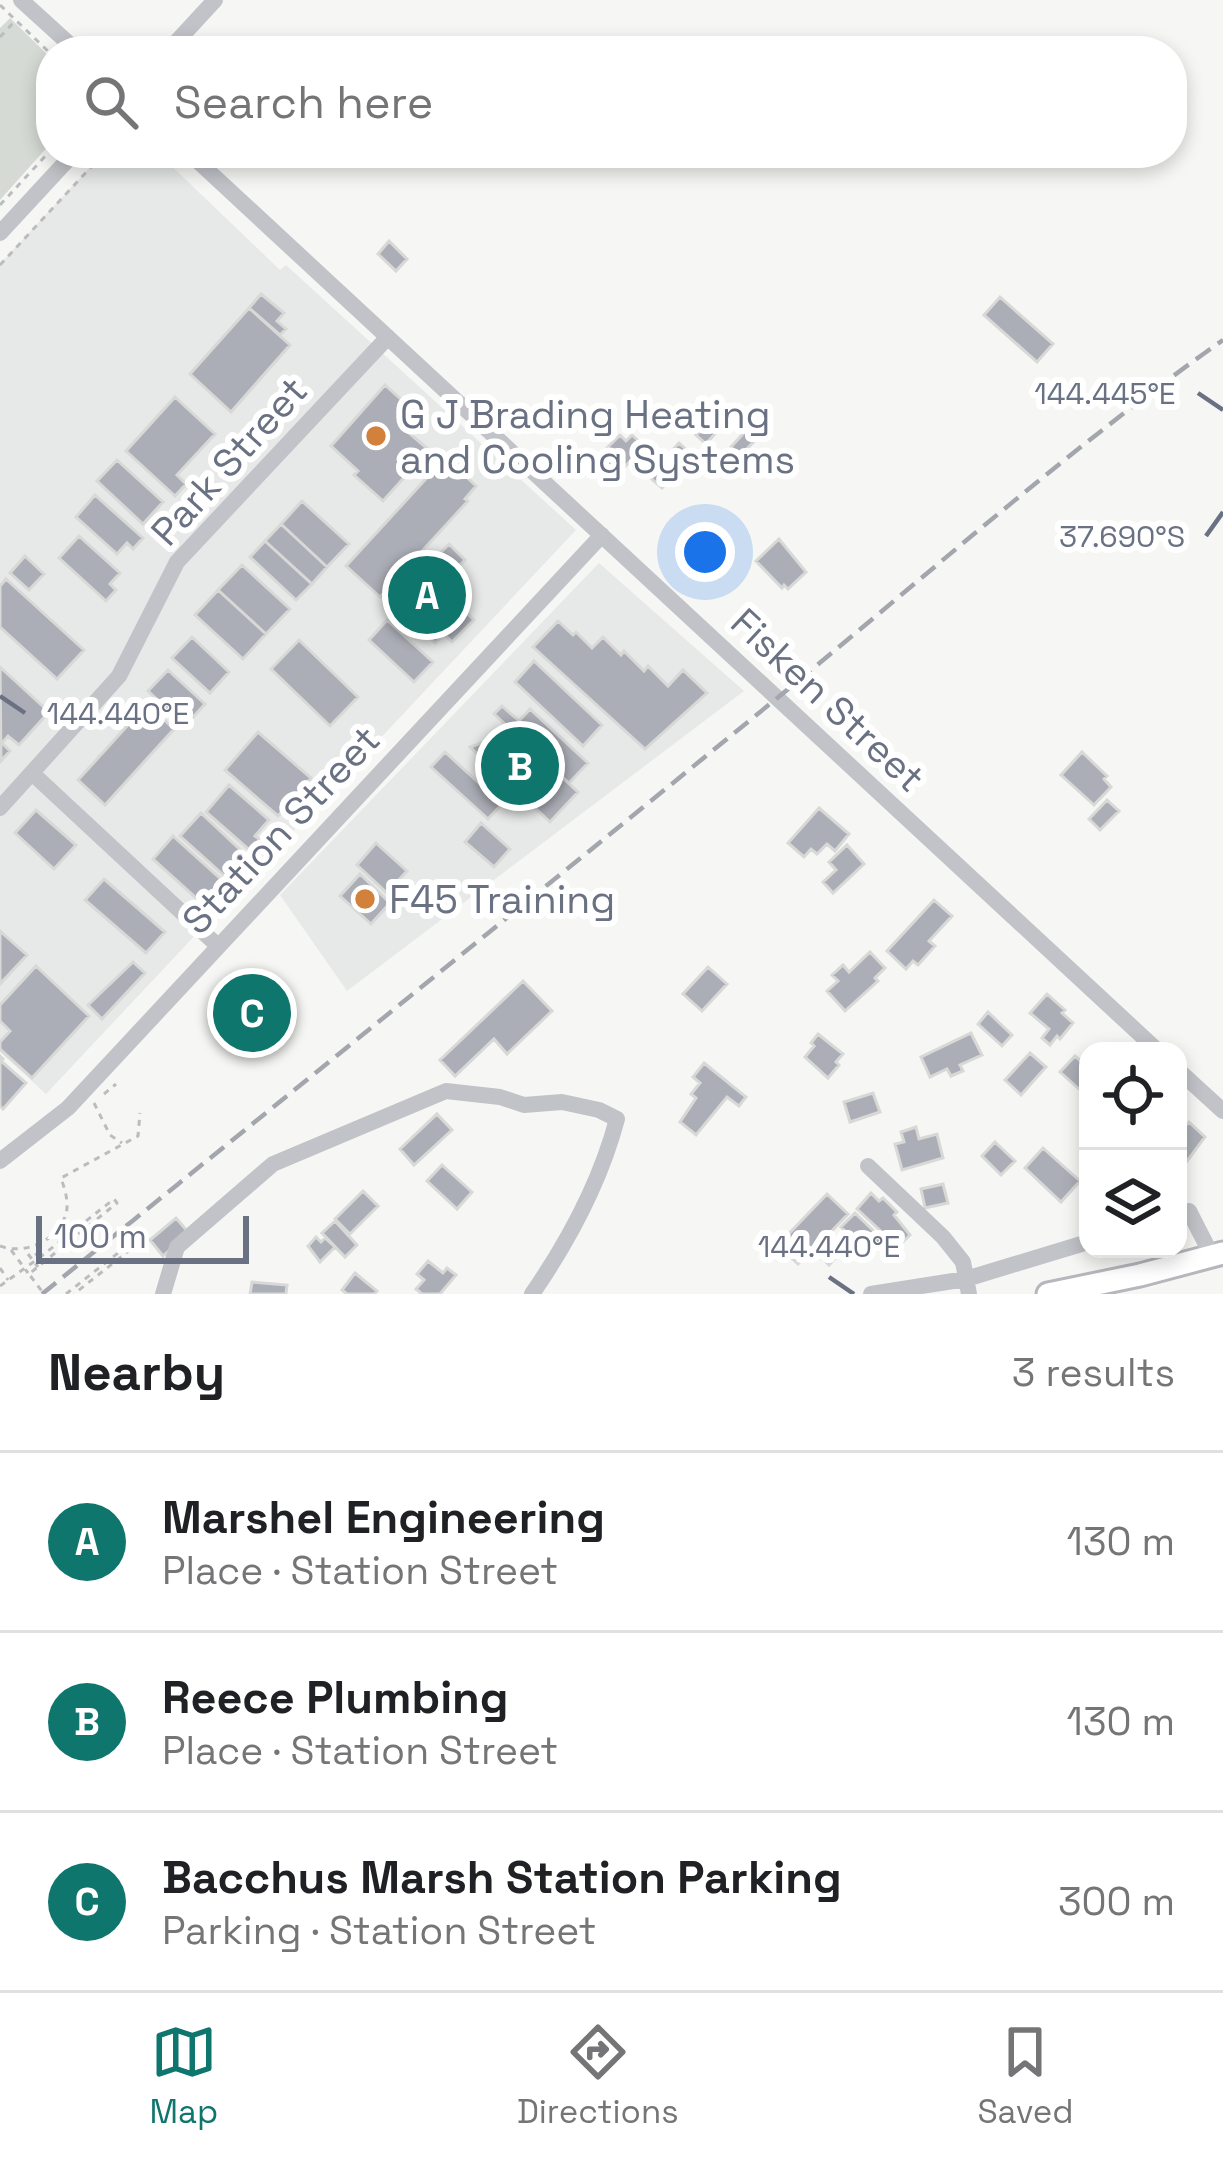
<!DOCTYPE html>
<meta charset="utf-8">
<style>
body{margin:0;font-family:"Space Grotesk",sans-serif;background:#f2f2f2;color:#202124}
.controls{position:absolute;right:36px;bottom:36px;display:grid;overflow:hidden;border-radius:24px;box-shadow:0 6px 18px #0003}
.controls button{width:108px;height:108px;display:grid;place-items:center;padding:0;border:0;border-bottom:3px solid #e0e0e0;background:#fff;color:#202124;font:60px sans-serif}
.scale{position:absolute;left:36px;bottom:30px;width:213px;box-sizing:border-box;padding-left:12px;border:6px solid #697182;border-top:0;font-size:33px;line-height:42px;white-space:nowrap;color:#697182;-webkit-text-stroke:9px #fff;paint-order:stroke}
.you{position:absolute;left:705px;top:552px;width:42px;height:42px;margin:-30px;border:9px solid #fff;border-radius:50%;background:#1a73e8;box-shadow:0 0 0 18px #1a73e833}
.badge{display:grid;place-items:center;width:78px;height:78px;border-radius:50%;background:#0f766e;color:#fff;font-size:39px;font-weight:700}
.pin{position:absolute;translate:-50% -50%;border:6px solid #fff;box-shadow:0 3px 12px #0006}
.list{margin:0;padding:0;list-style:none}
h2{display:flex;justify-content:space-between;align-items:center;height:156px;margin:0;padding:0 48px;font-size:51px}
h2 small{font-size:39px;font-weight:400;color:#757577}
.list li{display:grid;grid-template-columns:78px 1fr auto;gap:36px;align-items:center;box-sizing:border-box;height:180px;padding:0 48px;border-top:3px solid #e0e0e0}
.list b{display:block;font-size:45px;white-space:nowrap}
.list p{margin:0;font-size:39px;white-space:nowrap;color:#757577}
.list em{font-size:39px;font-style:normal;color:#757577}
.icon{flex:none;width:66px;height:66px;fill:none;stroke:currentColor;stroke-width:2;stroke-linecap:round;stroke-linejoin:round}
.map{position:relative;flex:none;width:1223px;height:1294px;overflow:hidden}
.search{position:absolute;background:#fff;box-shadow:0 6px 18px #0003;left:36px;right:36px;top:36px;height:132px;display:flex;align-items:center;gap:30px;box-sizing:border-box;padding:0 42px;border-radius:48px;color:#757577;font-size:45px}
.sheet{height:696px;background:#fff}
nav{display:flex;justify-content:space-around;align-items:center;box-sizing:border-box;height:168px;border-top:3px solid #e0e0e0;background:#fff;font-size:33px;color:#757577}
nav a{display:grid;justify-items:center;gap:6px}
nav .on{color:#0f766e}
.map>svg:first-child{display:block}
</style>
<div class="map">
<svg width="1223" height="1294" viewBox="0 0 1223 1294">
<rect width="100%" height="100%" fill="#f6f7f4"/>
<path fill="#e7e8e8" d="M103,153H158L280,270L286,265L576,530L46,1094L0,1052V264Z
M599,563L744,691L347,991L280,895Z"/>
<path fill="#d5dbd4" d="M10,18L51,58V143L0,200V28Z"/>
<path fill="#abaeb6" stroke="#d8d9d7" stroke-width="3" d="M389,241L407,259L396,271L378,254Z
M261,294L284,313L277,321L286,329L280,335L249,308Z
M1000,297L1053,344L1037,362L984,315Z
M249,308L290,345L231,412L190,374Z
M385,385L414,411L401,426L429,450L383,501L354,475L358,471L331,446Z
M175,397L215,434L177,475L186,484L175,496L126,451Z
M709,409L725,422L706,444L696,435L701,430L695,424Z
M751,425L761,434L740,456L731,447Z
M620,435L626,441L632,435L644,446L611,482L591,464Z
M679,443L692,455L662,488L648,476Z
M117,460L163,502L143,524L97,481Z
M451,462L476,486L465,499L468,501L380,597L346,566L434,470L439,475Z
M95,495L143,538L133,549L127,543L117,554L76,517Z
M302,501L349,544L327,567L281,524Z
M281,524L327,567L312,584L265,541Z
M79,536L120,573L110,584L116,590L106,601L59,558Z
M779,539L806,572L788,589L784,585L782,588L756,561Z
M265,541L312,584L296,600L250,557Z
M449,544L465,560L439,586L474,620L452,642L444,634L435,643L396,604L425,574L422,571Z
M25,556L44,574L29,590L10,573Z
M242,565L290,609L266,634L218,590Z
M6,579L84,650L57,679L0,627V586Z
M218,590L266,634L243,659L195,615Z
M387,620L433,662L414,682L369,640Z
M558,621L573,635L576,632L592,648L603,637L621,655L624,651L644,671L648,666L668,686L683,670L707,693L645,749L533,647Z
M192,637L229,672L210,693L172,658Z
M299,640L358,697L330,726L271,669Z
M534,661L602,725L583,746L515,682Z
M0,667L49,712L19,745L8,736L2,743L10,751L1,761Z
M168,670L205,704L185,726L148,691Z
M147,704L174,729L105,805L78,780Z
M502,706L519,721L530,709L588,763L569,783L494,714Z
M510,729L578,792L550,822L470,747L484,742L492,749Z
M258,732L311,778L278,816L225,770Z
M445,752L502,804L488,819L431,767Z
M1082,752L1107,776L1104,779L1111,787L1094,805L1061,775Z
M229,785L269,820L255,836L265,844L255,855L206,812Z
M1107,800L1119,811L1100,830L1089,819Z
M819,808L849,834L835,851L827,844L817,854L811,849L804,857L788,843Z
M36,810L76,845L54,869L15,833Z
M201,813L249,858L229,880L180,836Z
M481,823L510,849L494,867L465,842Z
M173,836L224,882L204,905L153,859Z
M376,843L407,871L387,893L357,865Z
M847,845L864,864L833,893L823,882L836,870L829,862Z
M360,874L390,903L371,924L340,896Z
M104,879L165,932L146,953L85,900Z
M934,900L952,916L929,941L935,946L918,965L913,961L906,969L887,951Z
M0,931L27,955L0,984Z
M870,952L885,968L875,978L878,981L845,1011L827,991L838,981L832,975L843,965L849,972Z
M133,962L145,973L102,1019L88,1005Z
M36,966L89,1016L32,1078L0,1049V1042L10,1031L0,1021V1005Z
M708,967L727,984L702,1011L683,994Z
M523,981L552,1011L507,1054L494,1039L455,1076L440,1060Z
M1047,994L1065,1010L1062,1013L1073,1023L1060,1039L1057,1036L1050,1045L1042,1038L1049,1029L1030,1013Z
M988,1012L1012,1035L1002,1046L978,1024Z
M971,1033L982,1055L960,1065L963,1071L951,1076L947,1069L930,1077L921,1057Z
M818,1034L843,1054L836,1062L839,1065L828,1078L805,1057L814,1046L811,1043Z
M1030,1053L1046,1067L1021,1095L1005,1080Z
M0,1056L3,1059L1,1061L26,1083L3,1109L0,1106Z
M1075,1056L1088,1067V1097L1060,1072Z
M704,1063L746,1097L739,1106L727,1097L696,1135L680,1122L696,1098L691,1094L700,1083L693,1077Z
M873,1093L880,1112L850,1122L844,1102Z
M437,1114L452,1130L414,1165L400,1149Z
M1189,1122L1205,1137L1185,1164L1182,1161L1178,1166V1126L1181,1123L1184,1127Z
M916,1127L919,1139L937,1134L943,1158L902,1170L895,1144L904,1142L901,1132Z
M995,1142L1015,1161L1001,1175L982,1156Z
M1043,1148L1080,1181L1061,1202L1025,1168Z
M442,1165L472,1192L457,1209L427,1181Z
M943,1184L948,1203L925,1208L921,1189Z
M363,1191L378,1206L350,1234L335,1219Z
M871,1193L879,1201L883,1198L897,1212L894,1215L910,1235L898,1247L857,1209Z
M827,1194L848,1214L829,1234L844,1248L829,1265L813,1249L798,1264L778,1245Z
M855,1213L883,1240L869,1255L841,1227Z
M176,1218L189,1233L163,1256L150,1240Z
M335,1221L357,1245L345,1257L322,1233Z
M316,1237L321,1242L325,1238L335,1247L320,1262L308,1246Z
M428,1261L443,1273L447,1268L456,1275L440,1294H422L416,1289L424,1280L417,1274Z
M355,1273L377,1291L374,1294H347L342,1290Z
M252,1282L287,1285L286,1294H250Z"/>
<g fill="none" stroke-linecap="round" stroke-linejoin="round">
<defs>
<path id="major" d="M1048,1294L1140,1275L1223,1253"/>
</defs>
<use href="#major" stroke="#b5b7bc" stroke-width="27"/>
<path stroke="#bbbcc0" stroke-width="3" stroke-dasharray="6 6" stroke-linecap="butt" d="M0,5L51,54
M0,37L15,21
M0,205L51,150
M0,265L104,153
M104,1094L116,1084
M94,1103L110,1135L122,1143
M0,1246C24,1255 55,1242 65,1217C70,1204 65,1190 61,1178L138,1136L140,1113
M0,1268L8,1280
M0,1286L39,1258L33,1250
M66,1294L142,1234L145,1238L74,1294"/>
<path stroke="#c1c3c8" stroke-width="16" d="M21,0L77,51
M168,51L215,0
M189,153L1158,1051
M0,233L74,153
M32,773L218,946
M0,808L119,676L177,562L388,337
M1178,1070L1223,1111
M0,1161L68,1108L602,535
M868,1166L943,1237L963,1262L969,1294
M1178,1214L1189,1211L1212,1256
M163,1294L177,1247L273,1164L446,1091L500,1097L524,1105L562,1102L599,1110L617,1119C600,1183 570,1239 532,1294
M871,1294L966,1279L1088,1242"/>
<use href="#major" stroke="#fff" stroke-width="21"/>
<path stroke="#a3a6ad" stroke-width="4.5" stroke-dasharray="18 9" stroke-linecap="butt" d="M42,1294C287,1096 532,898 776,699C924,578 1067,450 1223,340"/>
<path stroke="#bbbcc0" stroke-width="3" stroke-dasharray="6 6" stroke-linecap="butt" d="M11,1250L28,1273
M28,1254L38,1267
M39,1258L114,1199L117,1203L29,1274L44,1294"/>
</g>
<path fill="none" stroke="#697182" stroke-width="4.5" d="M1198,393L1223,410M1206,536L1223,512M0,696L25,713M829,1277L854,1294"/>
<g fill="#d1813b" stroke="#fff" stroke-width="4.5">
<circle cx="376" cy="436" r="12"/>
<circle cx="365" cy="899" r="12"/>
</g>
<g text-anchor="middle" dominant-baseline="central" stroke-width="12" stroke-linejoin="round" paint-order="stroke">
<g font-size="39" fill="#697182" stroke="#fff" text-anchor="start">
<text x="400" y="414">G J Brading Heating<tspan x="400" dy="45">and Cooling Systems</tspan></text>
<text x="389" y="899">F45 Training</text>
</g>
<g font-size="39" fill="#697182" stroke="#fff">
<text transform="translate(229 461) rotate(-48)">Park Street</text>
<text transform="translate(828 700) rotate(43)">Fisken Street</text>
<text transform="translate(281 830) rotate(-47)">Station Street</text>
</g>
</g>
<g font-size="30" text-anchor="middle" fill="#697182" stroke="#fff" stroke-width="12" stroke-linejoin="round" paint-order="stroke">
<text x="1105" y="404">144.445°E</text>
<text x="1122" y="547">37.690°S</text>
<text x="118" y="724">144.440°E</text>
<text x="829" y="1257">144.440°E</text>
</g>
</svg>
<div class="controls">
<button><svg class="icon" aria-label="locate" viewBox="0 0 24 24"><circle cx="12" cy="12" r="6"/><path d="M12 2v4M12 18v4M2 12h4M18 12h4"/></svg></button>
<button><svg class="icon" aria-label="layers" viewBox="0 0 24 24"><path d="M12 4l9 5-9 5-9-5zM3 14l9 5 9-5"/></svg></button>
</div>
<div class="scale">100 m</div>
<div class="you"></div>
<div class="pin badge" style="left:427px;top:595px">A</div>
<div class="pin badge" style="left:520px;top:766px">B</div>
<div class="pin badge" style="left:252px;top:1013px">C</div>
<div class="search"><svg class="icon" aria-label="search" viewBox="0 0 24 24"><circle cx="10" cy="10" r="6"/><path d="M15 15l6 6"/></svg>Search here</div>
</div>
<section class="sheet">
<h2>Nearby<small>3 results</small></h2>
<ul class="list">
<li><span class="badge">A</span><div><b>Marshel Engineering</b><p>Place · Station Street</p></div><em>130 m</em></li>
<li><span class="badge">B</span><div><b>Reece Plumbing</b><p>Place · Station Street</p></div><em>130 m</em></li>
<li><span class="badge">C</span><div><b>Bacchus Marsh Station Parking</b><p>Parking · Station Street</p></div><em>300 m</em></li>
</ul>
</section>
<nav>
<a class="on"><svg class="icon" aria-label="map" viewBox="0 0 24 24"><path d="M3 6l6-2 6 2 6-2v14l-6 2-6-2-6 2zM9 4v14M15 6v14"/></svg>Map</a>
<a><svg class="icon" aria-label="directions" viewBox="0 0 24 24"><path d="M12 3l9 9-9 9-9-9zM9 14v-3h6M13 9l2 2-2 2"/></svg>Directions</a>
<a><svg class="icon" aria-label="saved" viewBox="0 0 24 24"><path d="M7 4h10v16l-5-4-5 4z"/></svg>Saved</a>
</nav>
